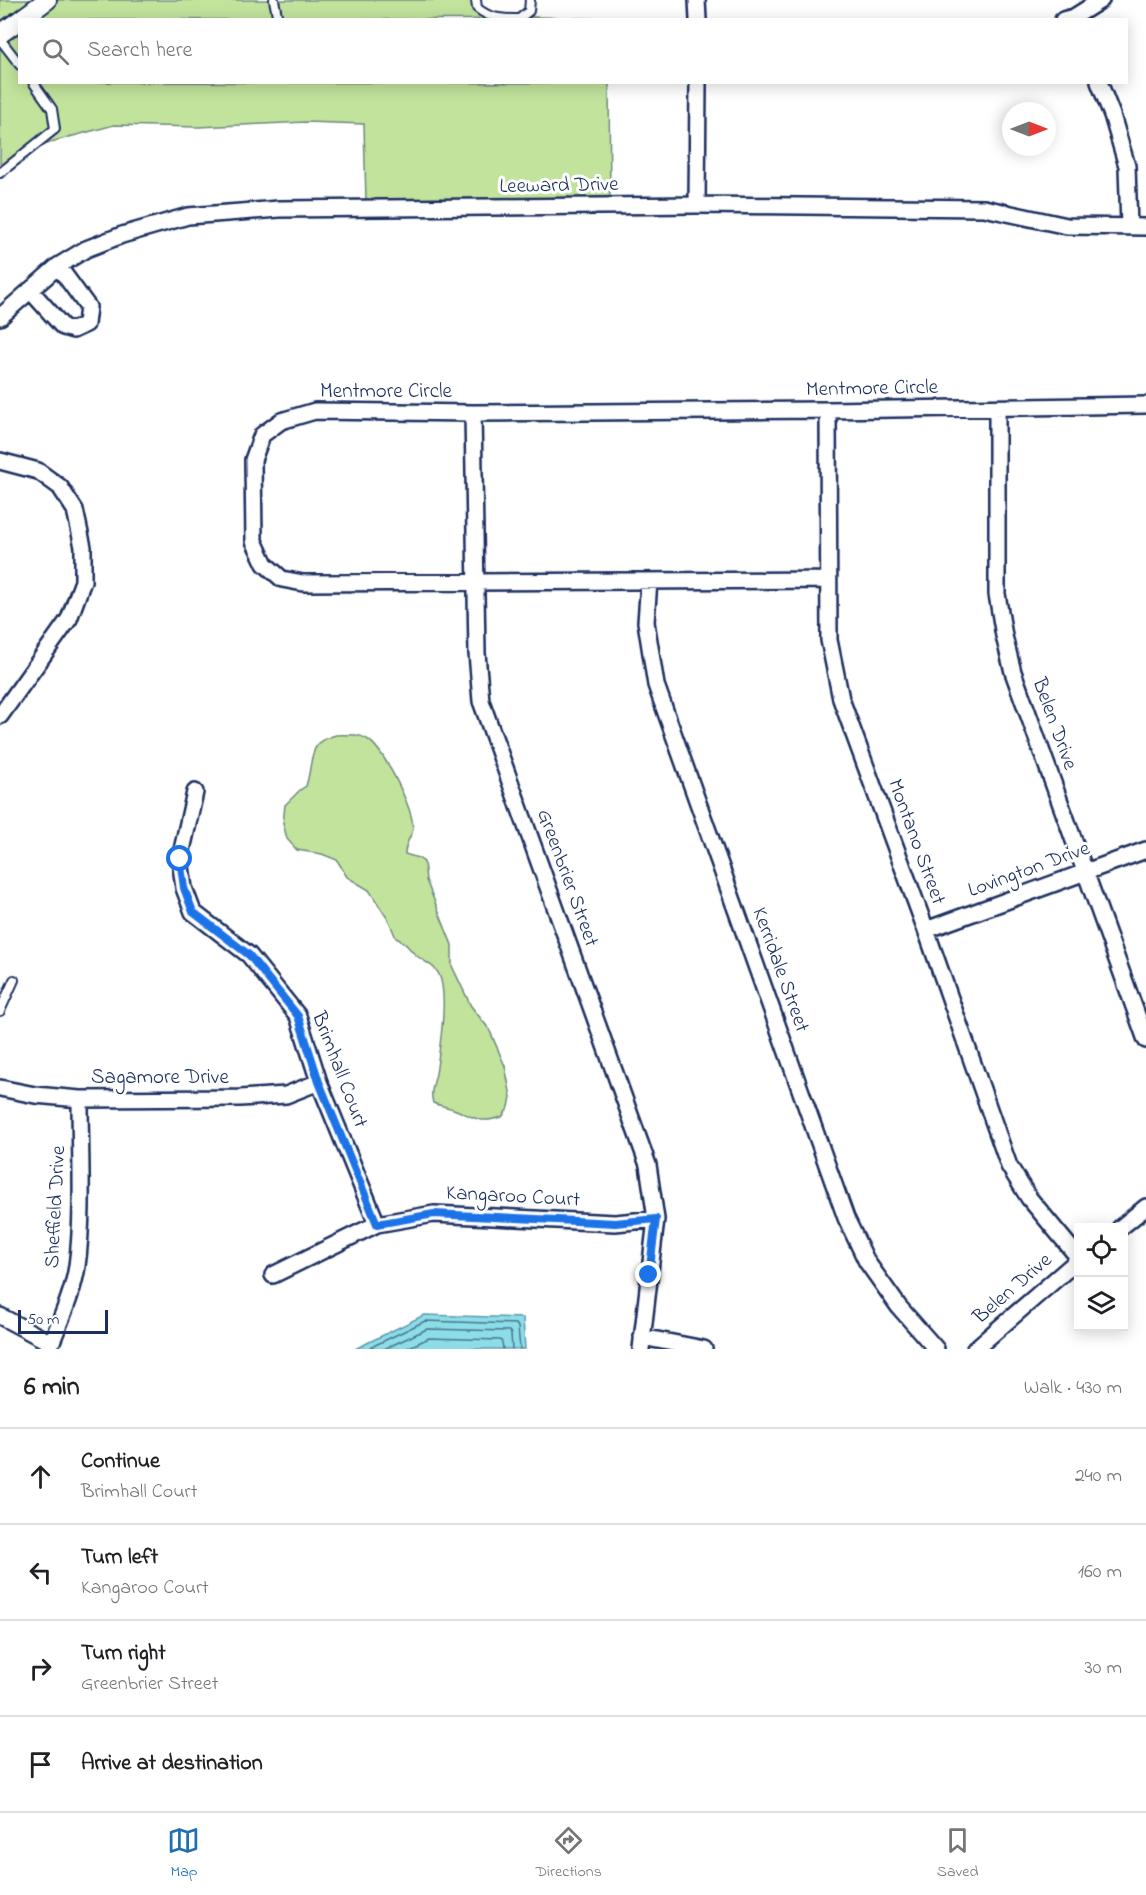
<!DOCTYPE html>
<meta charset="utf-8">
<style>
body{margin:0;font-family:"Indie Flower",sans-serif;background:#f2f2f2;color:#202124}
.controls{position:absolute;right:18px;bottom:18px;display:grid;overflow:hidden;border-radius:0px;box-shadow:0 3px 15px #0003}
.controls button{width:54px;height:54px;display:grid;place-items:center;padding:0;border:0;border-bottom:2px solid #e0e0e0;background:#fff;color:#202124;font:30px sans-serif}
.compass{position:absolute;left:1002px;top:102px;width:54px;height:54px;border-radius:50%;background:#fff;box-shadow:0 3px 15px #0003;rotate:90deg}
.scale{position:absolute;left:18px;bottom:15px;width:90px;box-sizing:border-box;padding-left:6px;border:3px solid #1b2f5e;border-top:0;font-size:16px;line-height:21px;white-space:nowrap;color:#1b2f5e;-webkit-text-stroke:4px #fff;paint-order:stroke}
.stop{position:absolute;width:18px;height:18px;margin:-14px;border:4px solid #1a73e8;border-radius:50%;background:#fff}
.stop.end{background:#1a73e8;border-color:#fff;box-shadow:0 2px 6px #0008}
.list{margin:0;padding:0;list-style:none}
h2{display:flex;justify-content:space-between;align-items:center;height:78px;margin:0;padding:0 24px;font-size:26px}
h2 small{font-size:20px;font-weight:400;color:#757577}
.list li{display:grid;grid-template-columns:39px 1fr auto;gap:18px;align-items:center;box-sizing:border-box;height:96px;padding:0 24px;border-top:2px solid #e0e0e0}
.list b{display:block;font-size:22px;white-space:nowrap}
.list p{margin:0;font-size:20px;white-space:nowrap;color:#757577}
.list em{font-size:20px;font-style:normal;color:#757577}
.icon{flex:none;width:33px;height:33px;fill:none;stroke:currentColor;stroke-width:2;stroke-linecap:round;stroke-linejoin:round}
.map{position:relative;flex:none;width:1146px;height:1349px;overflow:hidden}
.search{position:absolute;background:#fff;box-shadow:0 3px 15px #0003;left:18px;right:18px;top:18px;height:66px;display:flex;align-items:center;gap:15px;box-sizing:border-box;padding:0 21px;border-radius:0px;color:#757577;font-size:22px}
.sheet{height:462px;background:#fff}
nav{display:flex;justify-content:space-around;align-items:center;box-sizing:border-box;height:84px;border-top:2px solid #e0e0e0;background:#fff;font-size:16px;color:#757577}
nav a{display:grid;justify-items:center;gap:3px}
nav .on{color:#1f6fb2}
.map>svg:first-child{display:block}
</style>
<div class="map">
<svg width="1146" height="1349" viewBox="0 0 1146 1349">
<rect width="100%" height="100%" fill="#fff"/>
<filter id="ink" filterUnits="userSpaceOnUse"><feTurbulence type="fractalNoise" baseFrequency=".0167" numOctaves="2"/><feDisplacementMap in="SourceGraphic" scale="12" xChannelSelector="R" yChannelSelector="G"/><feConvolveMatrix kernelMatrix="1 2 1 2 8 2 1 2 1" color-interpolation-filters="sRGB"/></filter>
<g filter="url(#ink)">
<path fill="#c1e39c" stroke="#6e897d" stroke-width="1.5" d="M0,0H36L0,26Z
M58,0H468L501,16L609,19L32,20Z
M19,28L20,82L609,83L610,200L366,202L364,124L306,122L198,127L114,125L36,146L0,175V42Z
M336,735C346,735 358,733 367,739C384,749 413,809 413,828C412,837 405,841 405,854L418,858L424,862L426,880L452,945V966L471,1006L489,1029L505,1066L511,1097L509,1107L502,1117C479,1124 476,1118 456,1110C449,1107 440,1106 433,1103C429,1090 436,1080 437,1067C440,1046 450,985 436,970C431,964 423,961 417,956C408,949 408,943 396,938L389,921L369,890L347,877L337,860L322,854L297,850L287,839L283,823L285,805L300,790L306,786C314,762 306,742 336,735Z"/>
<path fill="#8cdde6" stroke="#5f97b0" stroke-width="1.5" d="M424,1315L523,1318L525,1349H355Z"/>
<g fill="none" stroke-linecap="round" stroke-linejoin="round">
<path stroke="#487594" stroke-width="1.5" d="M367,1349L425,1321L516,1324L518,1327L520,1349
M384,1349L427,1329L509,1331L511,1334L512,1349
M405,1349L429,1338L500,1340L502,1342L503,1349"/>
<defs>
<path id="service" d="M274,0L278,20
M476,0L477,8C490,19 503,19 519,19L529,11L530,0
M0,39L20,65
M0,173L55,129L52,109L33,82
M0,1011L14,980"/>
<path id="minor" d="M697,0L698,20
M1063,20L1074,17L1101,0
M1099,82L1112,115L1127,166L1129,227
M697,205L698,82
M30,290L63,327L73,330L86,324L88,307L58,266
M0,317L58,266L86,249L122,235L188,216L279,209L697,205L984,208L1067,226L1146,227
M997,408V594L1004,636L1013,672L1146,1040
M828,410L829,640L841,699L926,930L1009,1166L1029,1198L1078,1257
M473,413L477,653L481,701L648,1165L656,1219L641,1349
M0,461L38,471L60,487L75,510L83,547V581L69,619L0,716
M828,580L303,583L282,579L265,564L254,541L253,460L262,435L281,421L315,411L473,413L828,410L1146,405
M649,581L646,622L656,685L846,1218L867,1262L899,1307L936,1349
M195,792L180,859L184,888L193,912L249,955L298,1016L319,1082L377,1224
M926,930L1146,850
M0,1088L35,1095L80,1099L240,1098L286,1095L319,1082
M1120,1228L1146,1207
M273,1275L377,1224L434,1214L615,1223L656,1219
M0,1316L51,1343
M642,1337L704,1349
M49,1349C59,1323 73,1294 77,1266C84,1214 80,1152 80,1099
M975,1349L1078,1260"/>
<path id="tertiary" d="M20,20L47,0
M0,34L20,20"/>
</defs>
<use href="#service" stroke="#1b2f5e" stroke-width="12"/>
<use href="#minor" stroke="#1b2f5e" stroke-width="20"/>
<use href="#tertiary" stroke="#1b2f5e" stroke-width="22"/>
<use href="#service" stroke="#fff" stroke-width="8"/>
<use href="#minor" stroke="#fff" stroke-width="15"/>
<use href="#tertiary" stroke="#fff" stroke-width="18"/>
</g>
</g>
<g fill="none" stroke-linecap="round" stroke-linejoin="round" filter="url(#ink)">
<path stroke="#1a73e8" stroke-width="8" d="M180,859L184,888L193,912L249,955L298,1016L319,1082L377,1224L434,1214L615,1223L656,1219L649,1275"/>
</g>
<g text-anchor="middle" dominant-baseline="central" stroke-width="6" stroke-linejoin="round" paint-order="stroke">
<g font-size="21" fill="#1b2f5e" stroke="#fff">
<text transform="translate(559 186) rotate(-1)">Leeward Drive</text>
<text transform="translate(872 389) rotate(-1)">Mentmore Circle</text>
<text x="386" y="392">Mentmore Circle</text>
<text transform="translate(1054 724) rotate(70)">Belen Drive</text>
<text transform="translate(916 842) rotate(70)">Montano Street</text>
<text transform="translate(1029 870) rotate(-20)">Lovington Drive</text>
<text transform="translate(567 878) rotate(70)">Greenbrier Street</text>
<text transform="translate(780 970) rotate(70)">Kerridale Street</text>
<text transform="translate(339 1070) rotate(69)">Brimhall Court</text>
<text x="160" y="1078">Sagamore Drive</text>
<text transform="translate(513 1197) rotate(3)">Kangaroo Court</text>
<text transform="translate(56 1207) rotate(-87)">Sheffield Drive</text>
<text transform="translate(1013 1289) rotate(-41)">Belen Drive</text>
</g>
</g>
</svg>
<div class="controls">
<button><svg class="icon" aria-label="locate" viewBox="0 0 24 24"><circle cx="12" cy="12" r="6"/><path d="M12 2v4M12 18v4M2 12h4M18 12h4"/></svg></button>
<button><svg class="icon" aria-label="layers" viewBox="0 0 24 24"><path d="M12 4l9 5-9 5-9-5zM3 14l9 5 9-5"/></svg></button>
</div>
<svg class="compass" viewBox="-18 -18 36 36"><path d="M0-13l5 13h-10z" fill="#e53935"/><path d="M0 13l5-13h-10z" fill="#757577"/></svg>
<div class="scale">50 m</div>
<div class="stop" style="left:180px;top:859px"></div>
<div class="stop end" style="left:649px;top:1275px"></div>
<div class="search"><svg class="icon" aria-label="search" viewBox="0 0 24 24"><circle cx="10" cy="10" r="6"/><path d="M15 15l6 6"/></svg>Search here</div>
</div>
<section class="sheet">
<h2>6 min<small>Walk · 430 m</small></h2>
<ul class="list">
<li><svg class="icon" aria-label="ahead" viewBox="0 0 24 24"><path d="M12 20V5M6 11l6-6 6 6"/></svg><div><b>Continue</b><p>Brimhall Court</p></div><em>240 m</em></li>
<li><svg class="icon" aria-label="left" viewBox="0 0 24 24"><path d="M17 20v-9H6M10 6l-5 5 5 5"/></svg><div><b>Turn left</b><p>Kangaroo Court</p></div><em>160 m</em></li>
<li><svg class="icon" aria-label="right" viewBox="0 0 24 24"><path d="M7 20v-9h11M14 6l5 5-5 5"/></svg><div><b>Turn right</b><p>Greenbrier Street</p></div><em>30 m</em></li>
<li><svg class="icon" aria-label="arrive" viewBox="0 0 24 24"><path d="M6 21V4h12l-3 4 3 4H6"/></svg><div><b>Arrive at destination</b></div></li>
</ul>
</section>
<nav>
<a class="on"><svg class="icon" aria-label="map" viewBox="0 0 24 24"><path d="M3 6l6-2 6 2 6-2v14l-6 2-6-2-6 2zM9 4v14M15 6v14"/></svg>Map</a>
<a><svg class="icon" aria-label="directions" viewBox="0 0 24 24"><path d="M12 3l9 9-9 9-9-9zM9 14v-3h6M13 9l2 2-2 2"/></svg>Directions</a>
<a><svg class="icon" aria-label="saved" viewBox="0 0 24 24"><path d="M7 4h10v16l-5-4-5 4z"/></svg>Saved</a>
</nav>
